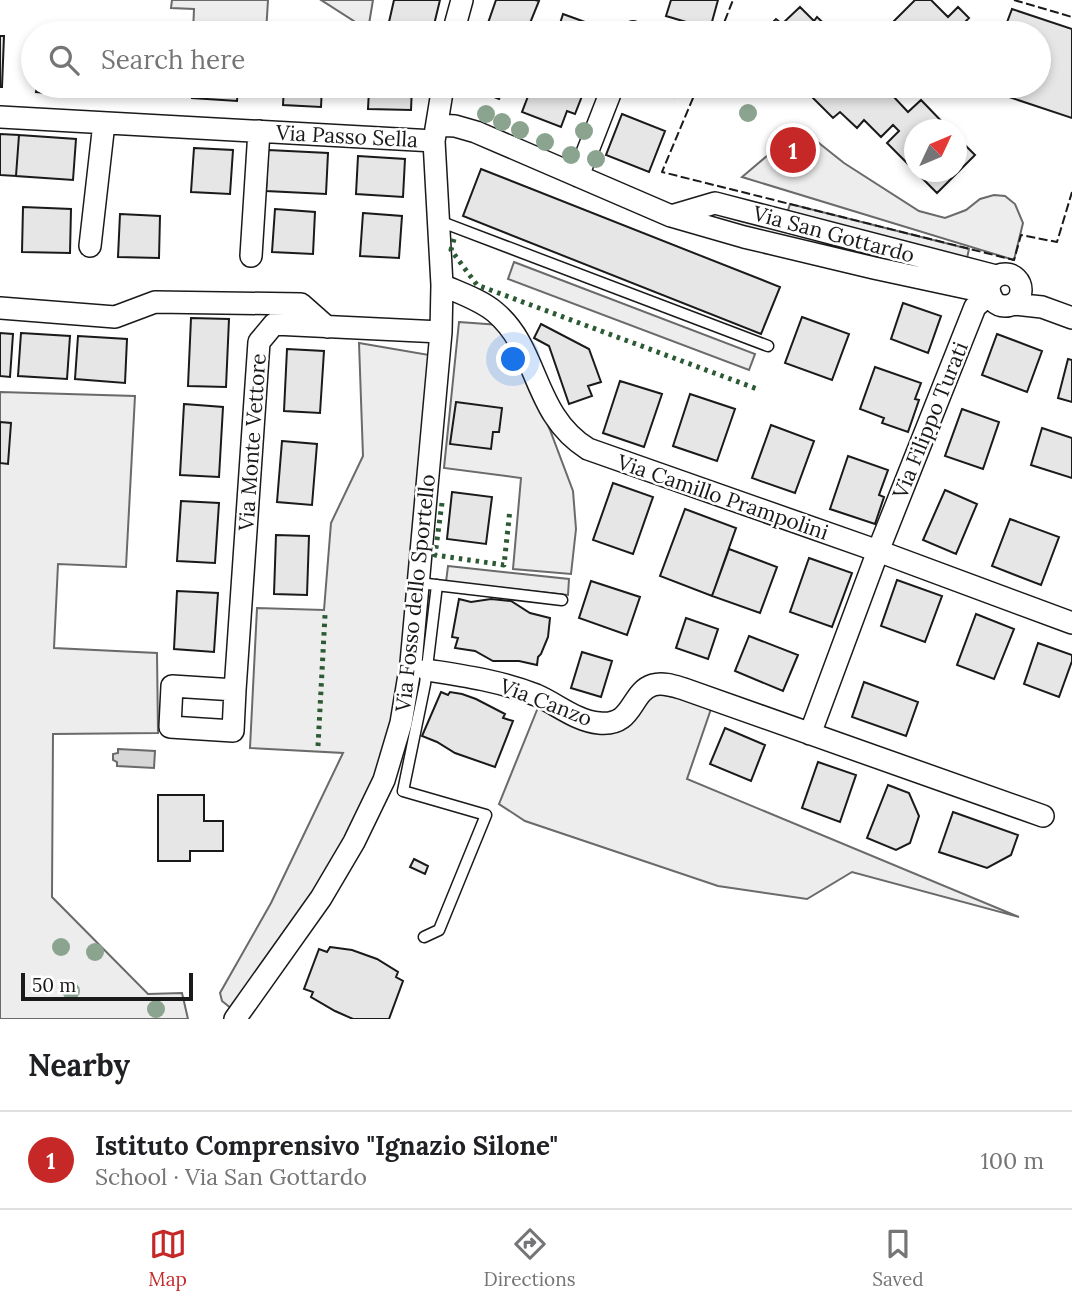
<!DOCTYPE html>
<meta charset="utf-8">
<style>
body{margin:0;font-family:Lora,serif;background:#f6f6f6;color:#202124}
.compass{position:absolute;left:904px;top:119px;width:63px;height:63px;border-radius:50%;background:#fff;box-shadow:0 4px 10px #0003;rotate:46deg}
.scale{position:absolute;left:21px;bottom:18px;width:172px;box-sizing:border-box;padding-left:7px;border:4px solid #1a1a1a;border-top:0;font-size:19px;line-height:24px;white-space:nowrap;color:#1a1a1a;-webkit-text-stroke:5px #fff;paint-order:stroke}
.you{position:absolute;left:514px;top:360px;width:24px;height:24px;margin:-18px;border:5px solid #fff;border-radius:50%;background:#1a73e8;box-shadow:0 0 0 10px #1a73e833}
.badge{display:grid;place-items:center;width:46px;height:46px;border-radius:50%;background:#c62828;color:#fff;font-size:23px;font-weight:700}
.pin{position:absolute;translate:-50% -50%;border:4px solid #fff;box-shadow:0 2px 7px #0006}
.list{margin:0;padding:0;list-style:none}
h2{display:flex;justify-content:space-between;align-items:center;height:91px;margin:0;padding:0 28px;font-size:30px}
h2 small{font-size:23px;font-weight:400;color:#757577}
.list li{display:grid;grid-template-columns:46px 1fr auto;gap:21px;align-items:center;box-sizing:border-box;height:98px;padding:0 28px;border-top:2px solid #e0e0e0}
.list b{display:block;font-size:26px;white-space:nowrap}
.list p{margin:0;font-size:23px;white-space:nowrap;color:#757577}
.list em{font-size:23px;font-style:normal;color:#757577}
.icon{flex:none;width:38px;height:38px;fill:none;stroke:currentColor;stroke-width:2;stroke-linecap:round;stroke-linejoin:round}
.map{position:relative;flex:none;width:1072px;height:1019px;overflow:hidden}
.search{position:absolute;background:#fff;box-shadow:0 4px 10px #0003;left:21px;right:21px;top:21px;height:77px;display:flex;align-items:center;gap:18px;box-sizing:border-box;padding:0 24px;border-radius:38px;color:#757577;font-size:26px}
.sheet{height:189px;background:#fff}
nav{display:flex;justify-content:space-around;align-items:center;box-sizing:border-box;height:98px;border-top:2px solid #e0e0e0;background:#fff;font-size:19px;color:#757577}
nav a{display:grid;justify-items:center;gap:4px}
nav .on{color:#c62828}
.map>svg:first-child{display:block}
</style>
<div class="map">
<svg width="1072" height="1019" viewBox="0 0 1072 1019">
<rect width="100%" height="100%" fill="#fff"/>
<path fill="#ededed" stroke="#6a6a6a" stroke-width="2" d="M172,0H268L266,33H193L194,9L171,8Z
M321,0H373L368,30Z
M800,128L844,163L919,211L945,218L966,210L980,199L994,195L1005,196L1015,204L1023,223L1014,260L742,177Z
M790,204L969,249L966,263L786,217Z
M702,210L741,221L968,273L966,278L740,228L700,216Z
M514,262L755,354L749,370L508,279Z
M459,322L500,325L514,348L550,430L573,491L576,529L571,574L513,569L521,478L444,468Z
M359,343L435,356L396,722L351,837L232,1009L222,1001L220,993L271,903L343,753L250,748L257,608L324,610L331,523L363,456Z
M0,392L135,396L126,567L58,564L54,648L157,653L158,733L53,734L52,897L148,994L182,993L188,1019H0Z
M448,566L569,579L568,595L446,582Z
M648,691L712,706L687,779L1019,917L852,872L807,899L718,886L525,821L499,804L539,705L589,728Z"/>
<path fill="#d7d7d7" stroke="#6a6a6a" stroke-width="2" d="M118,749L155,751L154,768L117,766V762L113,760V754L118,753Z"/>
<path fill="#e6e6e6" stroke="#1a1a1a" stroke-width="2" d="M394,0H440L432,33L389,22Z
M496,0H535L539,1L526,33H506L487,26Z
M671,0H718L710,29L666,16Z
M915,0H931L948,17L958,7L969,18L954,33H882Z
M800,7L814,21L817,17L834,33H762L776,19L782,24Z
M1012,9L1072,29V118L985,89L986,86H1039V33H1003Z
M563,14L610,31L609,33H557Z
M0,36H4L2,87H0Z
M37,86H88V90L61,88L60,94L36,92Z
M118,86H158L157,95L118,93Z
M193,86H238L237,101L192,98Z
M284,86H322L321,107L283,105Z
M361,86H412L411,110L368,109L369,90H361Z
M466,86H504L499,99Z
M532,86H556L582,96L575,114L567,111L561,127L522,112Z
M647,86H678L674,97Z
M824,86H901L892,95L908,112L921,100L950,130H914V170L887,143L899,131L893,125L881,137L864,120L857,128L840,112L833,118L812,97Z
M622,114L665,131L649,172L606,155Z
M0,134L19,135L16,176L0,175Z
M19,135L76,139L73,180L16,176Z
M956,136L975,155L937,193L916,172H956Z
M194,148L233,150L230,194L191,192Z
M268,150L328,153L326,194L266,191Z
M358,156L405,159L403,197L356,194Z
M481,169L780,287L761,334L463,216Z
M23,207L71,209L70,253L22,252Z
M275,209L315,212L313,254L272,252Z
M363,213L402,216L399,258L360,256Z
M120,214L160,216L159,258L118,257Z
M903,303L941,316L928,353L891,339Z
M802,317L849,334L832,380L785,363Z
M191,318L229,319L226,387L188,386Z
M541,324L589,349L601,382L588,386L592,396L569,404L549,346L534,338Z
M0,333L13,334L10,377L0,376Z
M21,333L70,336L67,379L18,376Z
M997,334L1042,351L1027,392L982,375Z
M78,336L127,339L125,383L75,379Z
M287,349L324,351L320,413L284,411Z
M1068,359L1072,360V402L1058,398Z
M875,367L921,383L915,399L919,400L908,432L882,423L884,418L860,409Z
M620,381L662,394L644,447L603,433Z
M690,394L735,409L717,461L673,446Z
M456,402L502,408L499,432H493L491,449L450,444Z
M184,404L223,407L219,477L180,475Z
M962,409L999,422L983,469L945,456Z
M0,422L11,423L8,464L0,463Z
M771,425L814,441L795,493L752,478Z
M1042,428L1072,438V478L1031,465Z
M282,441L317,444L312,505L277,502Z
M848,456L888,470L879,495L884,497L875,524L830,509Z
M613,483L653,497L633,554L593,540Z
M945,490L977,504L956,554L923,540Z
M452,492L492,497L486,544L447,539Z
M181,501L219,503L215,563L177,561Z
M685,509L736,528L712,596L660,576Z
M1010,519L1059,537L1041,585L992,566Z
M276,535L309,536L307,595L274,594Z
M729,549L777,567L760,613L712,596Z
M809,558L852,573L832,627L790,612Z
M897,580L942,596L925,642L881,626Z
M591,581L640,597L627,635L579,618Z
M177,591L218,593L214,652L174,649Z
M459,599L471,602L491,599L511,601L530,613L550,618L548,637L541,654L538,657L537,665L519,661H493L475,651L455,648L458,638L452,637Z
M976,614L1014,629L994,679L957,665Z
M686,618L718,629L708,659L676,648Z
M749,636L798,655L783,691L735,671Z
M1038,643L1072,655V661L1059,697L1024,684Z
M582,652L612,661L601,697L571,688Z
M864,682L918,702L906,736L852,717Z
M441,692L448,695L450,692L462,694L476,699L505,714L503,718L513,721L495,767L455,753L437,742L422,736Z
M725,728L765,745L751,781L710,764Z
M818,762L856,775L840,822L802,808Z
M888,785L909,793L919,816L910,843L896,850L867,838Z
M158,795H204V821H223V851H190V861H158Z
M953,812L1018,835L1011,855L987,868L939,852Z
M414,859L428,866L425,874L410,867Z
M330,947L352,950L377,959L398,972L396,977L403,981L389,1019H353L335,1011L311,997L313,992L304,989L319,949L327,952Z"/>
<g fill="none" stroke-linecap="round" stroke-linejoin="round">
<defs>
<path id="service" d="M439,221L768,346
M419,583L562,600
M424,937L439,930L486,815L403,791L425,684L437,585"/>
<path id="minor" d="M453,33L462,0
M632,33L633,32
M0,117L434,141
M437,125L455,126L476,132L671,216L744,237L874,268L990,293
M578,176L613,86
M671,216L715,203L996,276
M90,246L104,123
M251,256L259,131
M989 290a16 16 0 1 1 32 0a16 16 0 1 1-32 0Z
M442,285C460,293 481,300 495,312C540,350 532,414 588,449L878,551L1072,623
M1013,304L1042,307L1072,318
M0,308L115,317L155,302L301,304L327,327
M427,670C464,676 501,681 536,695C557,704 576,721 599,723C634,727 630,692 653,685C663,682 674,686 684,689L1043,816
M172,686L235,690L233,731L170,727Z
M235,690L259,342L274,324L441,332
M810,734L878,551L975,307L984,299L992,298
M235,1019L321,898L354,842L384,780L401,723L411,663L441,332L442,285L434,141L443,86"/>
</defs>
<use href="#service" stroke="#1a1a1a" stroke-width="13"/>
<use href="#minor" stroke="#1a1a1a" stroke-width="24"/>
<use href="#service" stroke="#fff" stroke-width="10"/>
<use href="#minor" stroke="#fff" stroke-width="21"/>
<path stroke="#2b5a34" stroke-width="5" stroke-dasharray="3.5 5" stroke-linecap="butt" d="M454,239L451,250L477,285L760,390
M442,503L435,555L504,565L510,509
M318,746L325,615"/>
<path stroke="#1a1a1a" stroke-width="2" stroke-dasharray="9 3.5" stroke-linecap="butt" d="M1014,0L1072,17
M720,33L733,0
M698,86L662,172L1014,260L1021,235L1057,242L1072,192"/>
</g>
<g fill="#8aa48f">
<circle cx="748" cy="113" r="9"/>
<circle cx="486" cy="114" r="9"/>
<circle cx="502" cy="122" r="9"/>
<circle cx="520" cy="130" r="9"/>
<circle cx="584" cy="131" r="9"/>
<circle cx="545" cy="142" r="9"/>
<circle cx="571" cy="155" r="9"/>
<circle cx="596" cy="159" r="9"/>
<circle cx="61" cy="947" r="9"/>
<circle cx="95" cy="952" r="9"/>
<circle cx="71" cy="991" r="9"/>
<circle cx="156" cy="1009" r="9"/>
</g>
<g text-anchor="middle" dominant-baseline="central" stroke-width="5" stroke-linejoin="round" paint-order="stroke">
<g font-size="21" fill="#1a1a1a" stroke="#fff">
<text transform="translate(347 136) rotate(3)">Via Passo Sella</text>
<text transform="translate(834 234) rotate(15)">Via San Gottardo</text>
<text transform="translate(930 420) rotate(-68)">Via Filippo Turati</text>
<text transform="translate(252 442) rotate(-86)">Via Monte Vettore</text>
<text transform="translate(723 497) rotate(19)">Via Camillo Prampolini</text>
<text transform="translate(415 593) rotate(-84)">Via Fosso dello Sportello</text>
<text transform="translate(546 702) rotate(21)">Via Canzo</text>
</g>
</g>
</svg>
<svg class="compass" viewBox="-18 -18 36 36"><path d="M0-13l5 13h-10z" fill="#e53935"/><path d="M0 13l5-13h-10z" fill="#757577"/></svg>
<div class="scale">50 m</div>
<div class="you"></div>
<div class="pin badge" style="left:793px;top:150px">1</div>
<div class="search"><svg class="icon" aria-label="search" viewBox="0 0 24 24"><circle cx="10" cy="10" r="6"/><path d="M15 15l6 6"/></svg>Search here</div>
</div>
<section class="sheet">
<h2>Nearby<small></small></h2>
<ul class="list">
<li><span class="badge">1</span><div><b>Istituto Comprensivo &quot;Ignazio Silone&quot;</b><p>School · Via San Gottardo</p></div><em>100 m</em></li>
</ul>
</section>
<nav>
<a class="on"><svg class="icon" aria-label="map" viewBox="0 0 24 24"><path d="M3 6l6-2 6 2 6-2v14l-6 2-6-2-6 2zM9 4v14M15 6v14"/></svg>Map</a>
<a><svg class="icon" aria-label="directions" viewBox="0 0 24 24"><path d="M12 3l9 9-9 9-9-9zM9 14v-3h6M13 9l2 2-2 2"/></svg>Directions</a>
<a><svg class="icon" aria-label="saved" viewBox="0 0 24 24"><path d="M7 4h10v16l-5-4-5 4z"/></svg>Saved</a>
</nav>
